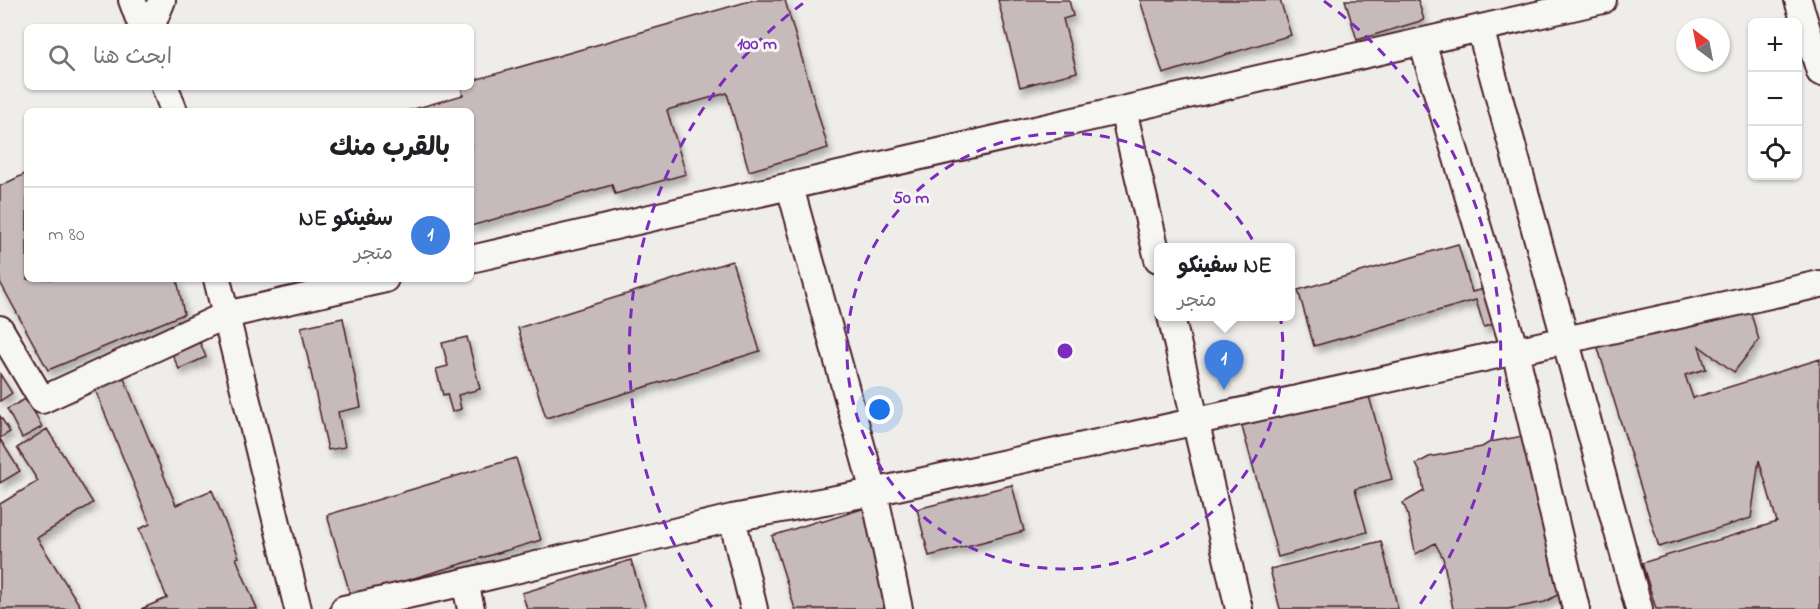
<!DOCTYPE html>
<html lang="ar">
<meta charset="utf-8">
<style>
body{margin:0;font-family:"Indie Flower","Playpen Sans Arabic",sans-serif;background:#f6f6f6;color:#202124;direction:rtl}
.controls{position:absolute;right:18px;top:18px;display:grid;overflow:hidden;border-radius:9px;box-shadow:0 2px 4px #0004}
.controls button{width:54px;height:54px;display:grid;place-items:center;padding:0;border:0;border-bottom:2px solid #e0e0e0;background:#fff;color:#202124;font:30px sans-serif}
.compass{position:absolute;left:1676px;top:18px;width:54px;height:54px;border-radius:50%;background:#fff;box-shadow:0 2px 4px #0004;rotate:328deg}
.you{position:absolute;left:880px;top:410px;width:21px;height:21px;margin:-15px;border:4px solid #fff;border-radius:50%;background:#1a73e8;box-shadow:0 0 0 9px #1a73e833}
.badge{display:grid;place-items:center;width:39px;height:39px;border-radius:50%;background:#c8321e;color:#fff;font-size:20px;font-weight:700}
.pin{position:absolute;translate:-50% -50px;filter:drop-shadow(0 2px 3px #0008)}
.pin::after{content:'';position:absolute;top:32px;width:21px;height:18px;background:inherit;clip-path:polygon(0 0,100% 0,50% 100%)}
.popup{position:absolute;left:1154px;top:243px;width:141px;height:78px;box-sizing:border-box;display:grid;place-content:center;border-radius:9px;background:#fff;filter:drop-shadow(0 2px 4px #0005);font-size:20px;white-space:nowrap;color:#757577}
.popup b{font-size:22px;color:#202124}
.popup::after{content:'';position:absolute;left:50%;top:100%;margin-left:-12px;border:12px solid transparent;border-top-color:#fff}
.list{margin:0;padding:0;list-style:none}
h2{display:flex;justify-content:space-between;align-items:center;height:78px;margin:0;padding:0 24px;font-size:26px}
h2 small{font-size:20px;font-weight:400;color:#757577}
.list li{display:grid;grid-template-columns:39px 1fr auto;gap:18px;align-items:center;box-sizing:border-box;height:96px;padding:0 24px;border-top:2px solid #e0e0e0}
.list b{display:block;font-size:22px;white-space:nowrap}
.list p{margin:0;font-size:20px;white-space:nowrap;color:#757577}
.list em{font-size:20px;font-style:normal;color:#757577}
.icon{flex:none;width:33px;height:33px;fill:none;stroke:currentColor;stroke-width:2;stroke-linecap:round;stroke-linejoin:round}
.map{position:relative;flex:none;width:1820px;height:609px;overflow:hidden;direction:ltr}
.search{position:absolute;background:#fff;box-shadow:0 2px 4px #0004;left:24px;top:24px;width:450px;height:66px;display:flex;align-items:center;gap:15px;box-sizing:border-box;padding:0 21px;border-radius:9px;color:#757577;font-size:22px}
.panel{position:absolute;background:#fff;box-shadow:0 2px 4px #0004;left:24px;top:108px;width:450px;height:174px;border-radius:9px;direction:rtl}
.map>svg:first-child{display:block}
</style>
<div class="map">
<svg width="1820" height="609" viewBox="0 0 1820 609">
<defs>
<filter id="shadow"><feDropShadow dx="3.5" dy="6" stdDeviation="3" flood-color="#0004"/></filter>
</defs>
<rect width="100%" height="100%" fill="#efedea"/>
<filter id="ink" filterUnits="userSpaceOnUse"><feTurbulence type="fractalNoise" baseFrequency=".0167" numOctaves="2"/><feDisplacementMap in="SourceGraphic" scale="12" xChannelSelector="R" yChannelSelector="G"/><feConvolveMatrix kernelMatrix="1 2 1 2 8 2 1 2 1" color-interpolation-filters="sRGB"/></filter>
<g filter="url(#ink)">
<path fill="#c6babb" stroke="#4a1f2b" stroke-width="1.5" filter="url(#shadow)" d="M753,0H785L828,148L749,171L727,93L667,110L686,174L615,194L612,185L471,226V111H407L463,95L461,87H471V81Z
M998,0H1069L1073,16L1063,19L1077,72L1020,87Z
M1140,0H1280L1291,35L1163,74Z
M1345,0H1418L1424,20L1357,40Z
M27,173V279H177L184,314L48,370L0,282V186Z
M1458,244L1472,292L1487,288L1497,323L1484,327L1476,300L1314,346L1298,290Z
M732,261L760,351L546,418L518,328Z
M1746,298L1759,340L1734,372L1699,346L1706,369L1685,375L1693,398L1820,359V609H1656L1642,563L1777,522L1759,460L1751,518L1659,547L1597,345Z
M343,318L361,407L338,412L345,447L328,450L301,327Z
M467,337L480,389L458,395L461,409L452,412L447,394L443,395L436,369L448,366L442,343Z
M200,342L206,357L179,369L172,354Z
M121,371L176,505L212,490L239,557L236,558L257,609H141L167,598L139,529L150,524L92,382Z
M0,374L12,393L0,401Z
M1367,389L1392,479L1355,489L1367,532L1278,557L1241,423Z
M27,398L42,427L22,438L7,409Z
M0,416L10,432L0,438Z
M47,429L93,503L37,538L82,609H0V504L38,481L17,448Z
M1523,436L1530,449L1551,561L1553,565L1559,594L1545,602L1508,609H1453L1443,558L1435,543L1416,554L1415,552L1407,512L1403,503L1424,491L1421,474L1416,464L1429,457L1482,447L1490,442Z
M0,439L20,471L0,483Z
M516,458L541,540L351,597L327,515Z
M1012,485L1024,531L929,556L917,509Z
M865,508L898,609H795L772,536L821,520V522Z
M1381,541L1398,609H1280L1270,569Z
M631,560L646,609H527L522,593Z"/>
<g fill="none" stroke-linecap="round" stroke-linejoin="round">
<defs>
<path id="street" d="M132,0L142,27
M1798,0L1820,72
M151,27L162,0
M1480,28L1639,609
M1422,42L1515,351L1576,609
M165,87L174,111
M1123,110L1158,259
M790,187L874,492L899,609
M471,259L1603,0
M217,279L298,609
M1171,316L1239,609
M0,329L42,400L226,315L385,279
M732,518L754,609
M465,582L471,609
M344,609L465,582L732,518L874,492L1820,284"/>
</defs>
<use href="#street" stroke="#4a1f2b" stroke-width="30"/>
<use href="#street" stroke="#f6f6f2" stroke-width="26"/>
</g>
</g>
<g fill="none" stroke="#7b2cbf" stroke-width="3" stroke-dasharray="10 8">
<circle cx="1065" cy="351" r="218"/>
<path d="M712 607A436 436 0 0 1 806 1M1324 1A436 436 0 0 1 1418 607"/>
</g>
<circle cx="1065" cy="351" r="9" fill="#7b2cbf" stroke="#f6f6f2" stroke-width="3"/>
<g font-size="18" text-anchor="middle" font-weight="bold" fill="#7b2cbf" stroke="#f6f6f2" stroke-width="6" stroke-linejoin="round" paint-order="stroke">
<text x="757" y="49">100 m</text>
<text x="911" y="203">50 m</text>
</g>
</svg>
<div class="controls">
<button>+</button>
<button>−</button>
<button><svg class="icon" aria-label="locate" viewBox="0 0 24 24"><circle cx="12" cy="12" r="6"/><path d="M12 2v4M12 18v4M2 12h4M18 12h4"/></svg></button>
</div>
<svg class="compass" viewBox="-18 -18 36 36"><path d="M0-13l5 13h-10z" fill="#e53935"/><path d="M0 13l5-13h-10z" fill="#757577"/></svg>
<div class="you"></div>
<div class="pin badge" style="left:1224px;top:390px;background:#3f7fe0">1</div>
<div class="popup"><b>سفينكو NE</b>متجر</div>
<div class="search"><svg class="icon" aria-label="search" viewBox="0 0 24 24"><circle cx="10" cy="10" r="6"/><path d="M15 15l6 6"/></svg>ابحث هنا</div>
<section class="panel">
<h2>بالقرب منك<small></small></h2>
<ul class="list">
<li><span class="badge" style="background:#3f7fe0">1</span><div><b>سفينكو NE</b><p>متجر</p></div><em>80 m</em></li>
</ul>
</section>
</div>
